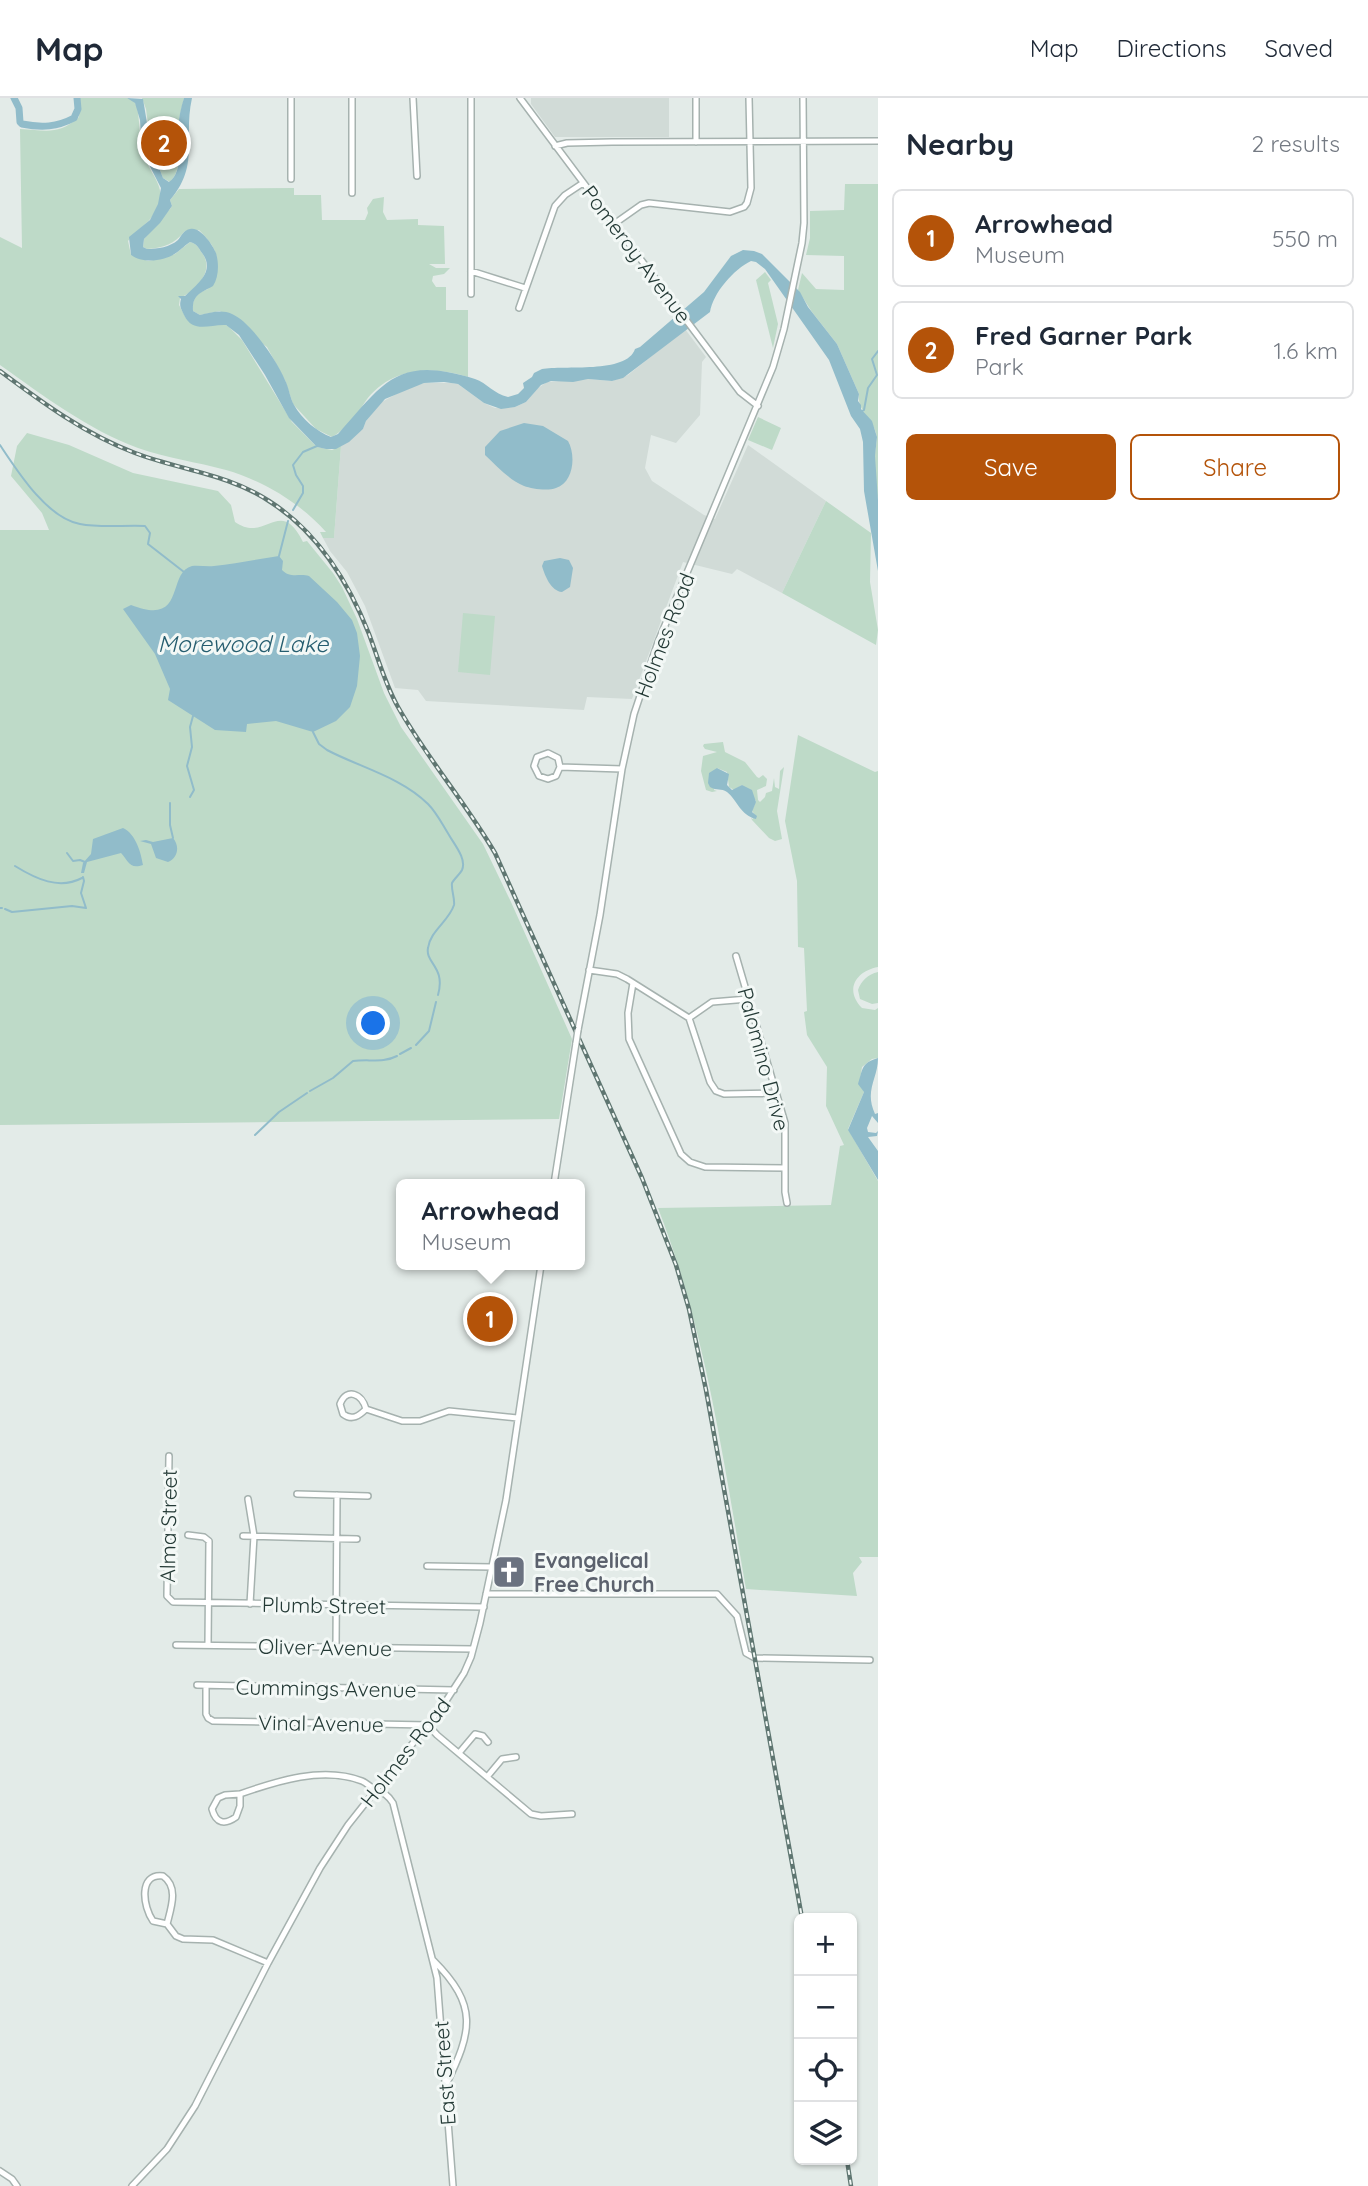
<!DOCTYPE html>
<meta charset="utf-8">
<style>
body{margin:0;font-family:Quicksand,sans-serif;background:#f2f2f3;color:#1f2937}
.controls{position:absolute;right:21px;bottom:21px;display:grid;overflow:hidden;border-radius:10px;box-shadow:0 2px 5px #0004}
.controls button{width:63px;height:63px;display:grid;place-items:center;padding:0;border:0;border-bottom:2px solid #e0e1e3;background:#fff;color:#1f2937;font:35px sans-serif}
.you{position:absolute;left:374px;top:926px;width:24px;height:24px;margin:-18px;border:5px solid #fff;border-radius:50%;background:#1a73e8;box-shadow:0 0 0 10px #1a73e833}
.badge{display:grid;place-items:center;width:46px;height:46px;border-radius:50%;background:#b45309;color:#fff;font-size:23px;font-weight:700}
.pin{position:absolute;translate:-50% -50%;border:4px solid #fff;box-shadow:0 2px 7px #0006}
.popup{position:absolute;left:396px;top:1081px;width:189px;height:91px;box-sizing:border-box;display:grid;place-content:center;border-radius:10px;background:#fff;filter:drop-shadow(0 2px 5px #0005);font-size:23px;white-space:nowrap;color:#747a83}
.popup b{font-size:26px;color:#1f2937}
.popup::after{content:'';position:absolute;left:50%;top:100%;margin-left:-14px;border:14px solid transparent;border-top-color:#fff}
.list{margin:0;padding:0;list-style:none}
h2{display:flex;justify-content:space-between;align-items:center;height:91px;margin:0;padding:0 28px;font-size:30px}
h2 small{font-size:23px;font-weight:400;color:#747a83}
.list li{display:grid;grid-template-columns:46px 1fr auto;gap:21px;align-items:center;box-sizing:border-box;height:98px;margin:0 14px 14px;padding:0 14px;border:2px solid #e0e1e3;border-radius:10px}
.list b{display:block;font-size:26px;white-space:nowrap}
.list p{margin:0;font-size:23px;white-space:nowrap;color:#747a83}
.list em{font-size:23px;font-style:normal;color:#747a83}
.actions{display:flex;gap:14px;padding:21px 28px}
.actions a{flex:1;padding:16px 0;border:2px solid #b45309;border-radius:10px;text-align:center;font-size:24px;color:#b45309}
.actions .main{background:#b45309;color:#fff}
.icon{flex:none;width:38px;height:38px;fill:none;stroke:currentColor;stroke-width:2;stroke-linecap:round;stroke-linejoin:round}
.map{position:relative;flex:none;width:878px;height:2088px;overflow:hidden}
header{display:flex;align-items:center;gap:42px;box-sizing:border-box;height:98px;padding:0 35px;background:#fff;border-bottom:2px solid #e0e1e3}
header strong{font-size:33px}
nav{display:flex;gap:38px;margin-inline-start:auto;font-size:24px}
main{display:flex}
aside{flex:1;background:#fff}
.map>svg:first-child{display:block}
</style>
<header>
<strong>Map</strong>
<nav><a>Map</a><a>Directions</a><a>Saved</a></nav>
</header>
<main>
<div class="map">
<svg width="878" height="2088" viewBox="0 0 878 2088">
<rect width="100%" height="100%" fill="#e3ebe8"/>
<path fill="#d1dbd7" d="M531,0H669V39H555L531,6Z
M685,231L706,259L702,264L700,317L676,345L651,337L645,370L652,383L704,417L715,421L748,347L826,403L782,495L737,471L732,476L683,464L632,601L587,599L584,612L426,603L418,592L395,590L365,508L347,474L330,453L323,440H334L341,348L363,331L366,323L380,305L407,290L424,285H451L458,286L484,305L495,310L515,309L526,304L538,290L547,284L588,281L612,283L628,277Z"/>
<path fill="#bedac8" d="M80,0H127L134,3L137,9C140,24 139,39 143,53C149,80 174,90 151,120C145,128 135,133 128,143L131,157L148,163L164,160L175,156L190,144C197,146 198,149 202,155C215,172 197,192 180,200L179,207L186,220L212,227H226L229,229L242,242L292,324L317,349L332,352L341,348L334,440H323L320,434H326C300,405 264,383 226,372C197,364 166,360 138,350C87,331 44,298 0,267V139L22,150L20,31C45,32 58,38 79,19Z
M142,0H184C182,9 179,19 178,28C177,46 184,70 170,84L163,80L151,49L146,11Z
M845,86H878V402C875,390 874,371 875,358C875,350 878,343 876,335C872,320 857,313 859,296L837,246L812,214L798,192L802,175L816,191L844,192V158L806,157L810,140V113L844,112Z
M294,90V97H321L322,122H365L368,115L367,110L373,101L384,99L383,114L387,122L418,121V127L444,128L445,166H429L436,170H450L444,176L433,178L432,183L436,189H446V212H468V279C431,267 389,270 365,304C357,316 345,332 332,339L316,331L293,306L285,282L267,249L220,213L200,217L193,213C192,200 196,195 208,191C221,164 221,154 199,132L185,133C174,146 164,150 147,151L143,149L144,141L170,111L172,108L170,102L179,91Z
M765,174L771,182L768,185L778,226L773,250L756,182Z
M758,319L781,330L772,352L748,342Z
M27,335L69,347L133,375L218,393L231,407L235,424C266,446 280,397 303,444L307,443L333,475L342,489L357,521L384,595L401,629L483,746L511,804L572,941L559,1021L0,1027V432H49L42,415L11,378L17,348Z
M826,403L871,435L870,484L878,532L876,547L782,495Z
M463,515L495,518L490,577L458,574Z
M798,637L875,674L878,673V869C856,873 844,892 862,910L875,912L878,910V960L872,961L862,969L860,982L864,994L848,1031L878,1083V1459H859L862,1464L853,1475L857,1498L746,1491C723,1361 706,1233 658,1110L831,1107L840,1048L844,1047L826,1008L827,969L807,937L804,914L807,913L804,850L798,849L797,783L785,723Z
M723,644L725,654L745,664L757,679L759,680L763,677L767,681L766,688L757,692L758,702L760,704L765,699L766,695L772,693L774,680L775,689L779,691L780,673L784,669L777,713L782,741L775,743L769,740L752,722L751,720L753,721L755,717L752,713L756,703L742,687L734,692L729,689L727,674L717,670L714,692L717,693L712,694L706,692L701,673L703,658L717,654L705,651L703,648L704,646Z
M878,874V905L872,906L860,901L858,892C861,883 868,876 878,874Z"/>
<path fill="#91bcca" d="M127,0L143,1L151,49L163,80L169,84C185,72 176,46 178,29C179,19 181,9 184,0H192C183,40 200,67 170,102L172,108L160,125L144,141L143,149L147,151C158,151 170,149 178,142C182,137 184,132 190,131C200,128 213,147 216,155C219,165 219,179 213,188C201,195 192,196 193,213L200,217C210,215 221,211 232,216C251,224 277,263 285,282C289,290 290,300 294,307C302,321 317,334 331,339L338,336C385,283 398,257 475,281C487,285 494,296 508,299L518,296L524,290L523,285L532,279L534,275L542,271C563,267 627,276 635,251L640,249L704,194L731,158L743,152L754,153L762,156L800,194L808,209L837,246L859,296L858,303L861,307V311L872,323L877,339L875,358L878,402V473L864,393L863,344L860,331L851,318L829,262L765,171L756,164L751,163C734,171 713,195 710,214L623,280L612,283L588,281L573,284L551,283L541,287L526,304L515,309L501,311L484,305L458,286L444,284L424,285L385,301L366,323L363,331L349,344L336,351H326L317,349L289,320L265,277L239,237L226,227C210,226 193,236 184,217C181,210 179,209 181,201L178,198H185C197,186 216,173 202,155C198,149 197,146 190,144C185,147 182,151 176,155C165,163 143,166 131,157L129,139L150,122L158,106L161,90L142,53L140,22L135,5Z
M524,325L543,328L568,343C576,357 574,384 556,390C548,393 532,391 524,388C509,382 497,368 485,357V349L500,333Z
M279,458L283,463L282,472C291,481 299,475 309,478L337,504L352,522L357,535L360,558L357,588L350,609L336,623L313,634L276,623L247,626L246,634L215,632L168,602L170,591L155,556L123,511L131,507C187,529 166,475 192,468C199,467 207,469 214,468C236,466 257,461 279,458Z
M560,460L569,462L573,470L570,489L562,494C551,493 545,478 542,468L544,463Z
M717,670L729,676L727,687L732,692L742,687L752,692L756,704L752,714L757,718L756,721C740,717 738,703 727,694C721,690 717,693 710,689L708,685L709,675Z
M123,730C136,736 141,755 143,767C129,772 128,762 121,755L87,764L84,775H81L83,765L91,756L93,741Z
M173,740C180,748 178,760 168,764L156,760L151,746L140,743L146,742L153,744Z
M878,960C878,981 864,992 875,1016L878,1015V1025L872,1018L867,1030L868,1034L876,1035L878,1033L877,1038L868,1039L878,1053V1082L848,1032L864,994L858,986C863,971 861,965 878,960Z"/>
<g fill="none" stroke-linecap="round" stroke-linejoin="round">
<path stroke="#91bcca" stroke-width="2" d="M861,314L864,312L868,290L877,277L872,261L878,253
M0,347C18,374 47,420 80,426C100,430 124,427 145,428L150,435L148,446L184,474
M293,412L303,395V388L296,377L293,367L303,354L317,348
M279,458L288,423
M313,634L319,646L327,652C359,669 401,679 428,706C437,715 442,726 449,737C454,746 467,761 462,772C460,776 454,781 452,785C451,792 455,800 454,807C449,823 430,833 428,850C425,865 446,869 438,897
M190,699L194,692L187,668L192,649L190,629L193,618
M170,705V727L173,740
M67,755L73,763L80,762L85,764
M15,768C36,781 59,792 82,780
M0,810H2
M5,811L12,814L72,808L86,810L81,795L84,783L83,779
M416,947L429,933L436,904
M400,956L411,950
M310,993L333,980L353,963C368,961 384,965 397,958
M255,1037L279,1014L307,995"/>
<path stroke="#91bcca" stroke-width="7" d="M14,0L19,10L20,24L22,26C42,30 57,29 74,20L78,11L77,0"/>
<defs>
<path id="minor" d="M352,0V95
M413,0L417,78
M471,0V196
M520,0L740,294L758,308
M696,0V44
M555,48L567,45L612,44L878,43
M291,81V0
M614,126L641,107L649,105L730,114L744,109L747,105L751,90L749,0
M471,173L525,190
M519,210L555,108L565,97L583,85
M560,669L558,660L548,655L537,659L534,668L539,678L548,681L556,678L560,669L622,671
M736,858L785,1025V1094L787,1105
M589,872L617,876L627,881L689,920L712,904L748,901
M633,885L628,915L629,941L681,1056L690,1064L705,1069L785,1070
M689,920L710,984L716,993L724,996L776,995
M578,932L600,817L622,671L634,616L658,544L773,269L784,231L802,145L804,125L803,0
M554,1086L576,945
M366,1311C362,1296 347,1289 340,1306L343,1316C352,1323 359,1318 366,1311L402,1323H420L449,1313L517,1320
M169,1358L167,1498L173,1504L484,1509
M297,1396L368,1398
M248,1401L254,1438L250,1506
M188,1437L204,1439L209,1443L208,1547
M243,1438L357,1441
M427,1468L492,1469
M486,1496H717L737,1518L746,1555L755,1560L870,1562
M176,1547L473,1551
M336,1549L337,1397
M197,1587L454,1592
M206,1588V1616L208,1620L213,1623L428,1627L437,1637L531,1716L541,1718L572,1716
M459,1655L475,1636L483,1638L488,1644
M487,1679L502,1661L516,1659
M240,1696L225,1697L218,1700L212,1711C216,1726 225,1727 236,1719L240,1708V1696C277,1683 323,1668 362,1683C367,1685 371,1690 376,1692C384,1695 388,1697 393,1705L437,1880L453,2088
M167,1826L153,1823C143,1809 138,1775 163,1778C179,1789 171,1810 167,1826L176,1838L183,1841L213,1842L268,1865
M433,1862C479,1908 472,1933 446,1987
M0,2073L12,2081L17,2088
M132,2088L167,2051L195,2008L268,1865L320,1770L348,1727L444,1606L464,1575L471,1559L480,1525L506,1402L541,1167"/>
</defs>
<use href="#minor" stroke="#a6b2af" stroke-width="8"/>
<use href="#minor" stroke="#fff" stroke-width="5"/>
<defs>
<path id="rail" d="M0,273C43,305 85,336 135,355C180,372 228,376 269,403C318,434 348,483 369,536C378,560 385,586 398,609C427,660 465,704 495,755L642,1080L676,1167L689,1211L706,1292L802,1820
M847,2062L851,2088"/>
</defs>
<use href="#rail" stroke="#5f7671" stroke-width="4.5"/>
<use href="#rail" stroke="#f3f8f6" stroke-width="2" stroke-dasharray="5" stroke-linecap="butt"/>
<defs>
<path id="minor-bridge" d="M576,945L578,932"/>
</defs>
<use href="#minor-bridge" stroke="#a6b2af" stroke-width="8" stroke-linecap="butt"/>
<use href="#minor-bridge" stroke="#fff" stroke-width="5"/>
</g>
<defs>
<symbol id="church-square" viewBox="-11 -11 22 22"><rect x="-9" y="-9" width="18" height="18" rx="4" fill="#6b7280" stroke="#f3f8f6"/><path d="M-1.2-6h2.4v3.5h3.3v2.4h-3.3V6h-2.4V-.1h-3.3v-2.4h3.3Z" fill="#fff"/></symbol>
</defs>
<g fill-rule="evenodd">
<use href="#church-square" x="490" y="1455" width="38" height="38"/>
</g>
<g text-anchor="middle" dominant-baseline="central" stroke-width="6" stroke-linejoin="round" paint-order="stroke">
<g font-size="21" fill="#243a36" stroke="#f3f8f6">
<text transform="translate(637 156) rotate(53)">Pomeroy Avenue</text>
<text transform="translate(664 537) rotate(-69)">Holmes Road</text>
<text transform="translate(764 961) rotate(75)">Palomino Drive</text>
<text transform="translate(168 1428) rotate(-89)">Alma Street</text>
<text transform="translate(324 1507) rotate(1)">Plumb Street</text>
<text transform="translate(325 1549) rotate(1)">Oliver Avenue</text>
<text transform="translate(326 1590) rotate(1)">Cummings Avenue</text>
<text transform="translate(321 1625) rotate(1)">Vinal Avenue</text>
<text transform="translate(405 1654) rotate(-52)">Holmes Road</text>
<text transform="translate(444 1975) rotate(-94)">East Street</text>
</g>
<g font-size="21" font-weight="bold" fill="#5b616d" stroke="#f3f8f6" text-anchor="start">
<text x="534" y="1462">Evangelical<tspan x="534" dy="24">Free Church</tspan></text>
</g>
<g font-size="23" font-style="italic" fill="#255d6f" stroke="#f3f8f6">
<text x="243" y="545">Morewood Lake</text>
</g>
</g>
</svg>
<div class="controls">
<button>+</button>
<button>−</button>
<button><svg class="icon" aria-label="locate" viewBox="0 0 24 24"><circle cx="12" cy="12" r="6"/><path d="M12 2v4M12 18v4M2 12h4M18 12h4"/></svg></button>
<button><svg class="icon" aria-label="layers" viewBox="0 0 24 24"><path d="M12 4l9 5-9 5-9-5zM3 14l9 5 9-5"/></svg></button>
</div>
<div class="you"></div>
<div class="pin badge" style="left:490px;top:1221px">1</div>
<div class="popup"><b>Arrowhead</b>Museum</div>
<div class="pin badge" style="left:164px;top:45px">2</div>
</div>
<aside>
<h2>Nearby<small>2 results</small></h2>
<ul class="list">
<li><span class="badge">1</span><div><b>Arrowhead</b><p>Museum</p></div><em>550 m</em></li>
<li><span class="badge">2</span><div><b>Fred Garner Park</b><p>Park</p></div><em>1.6 km</em></li>
</ul>
<div class="actions"><a class="main">Save</a><a>Share</a></div>
</aside>
</main>
